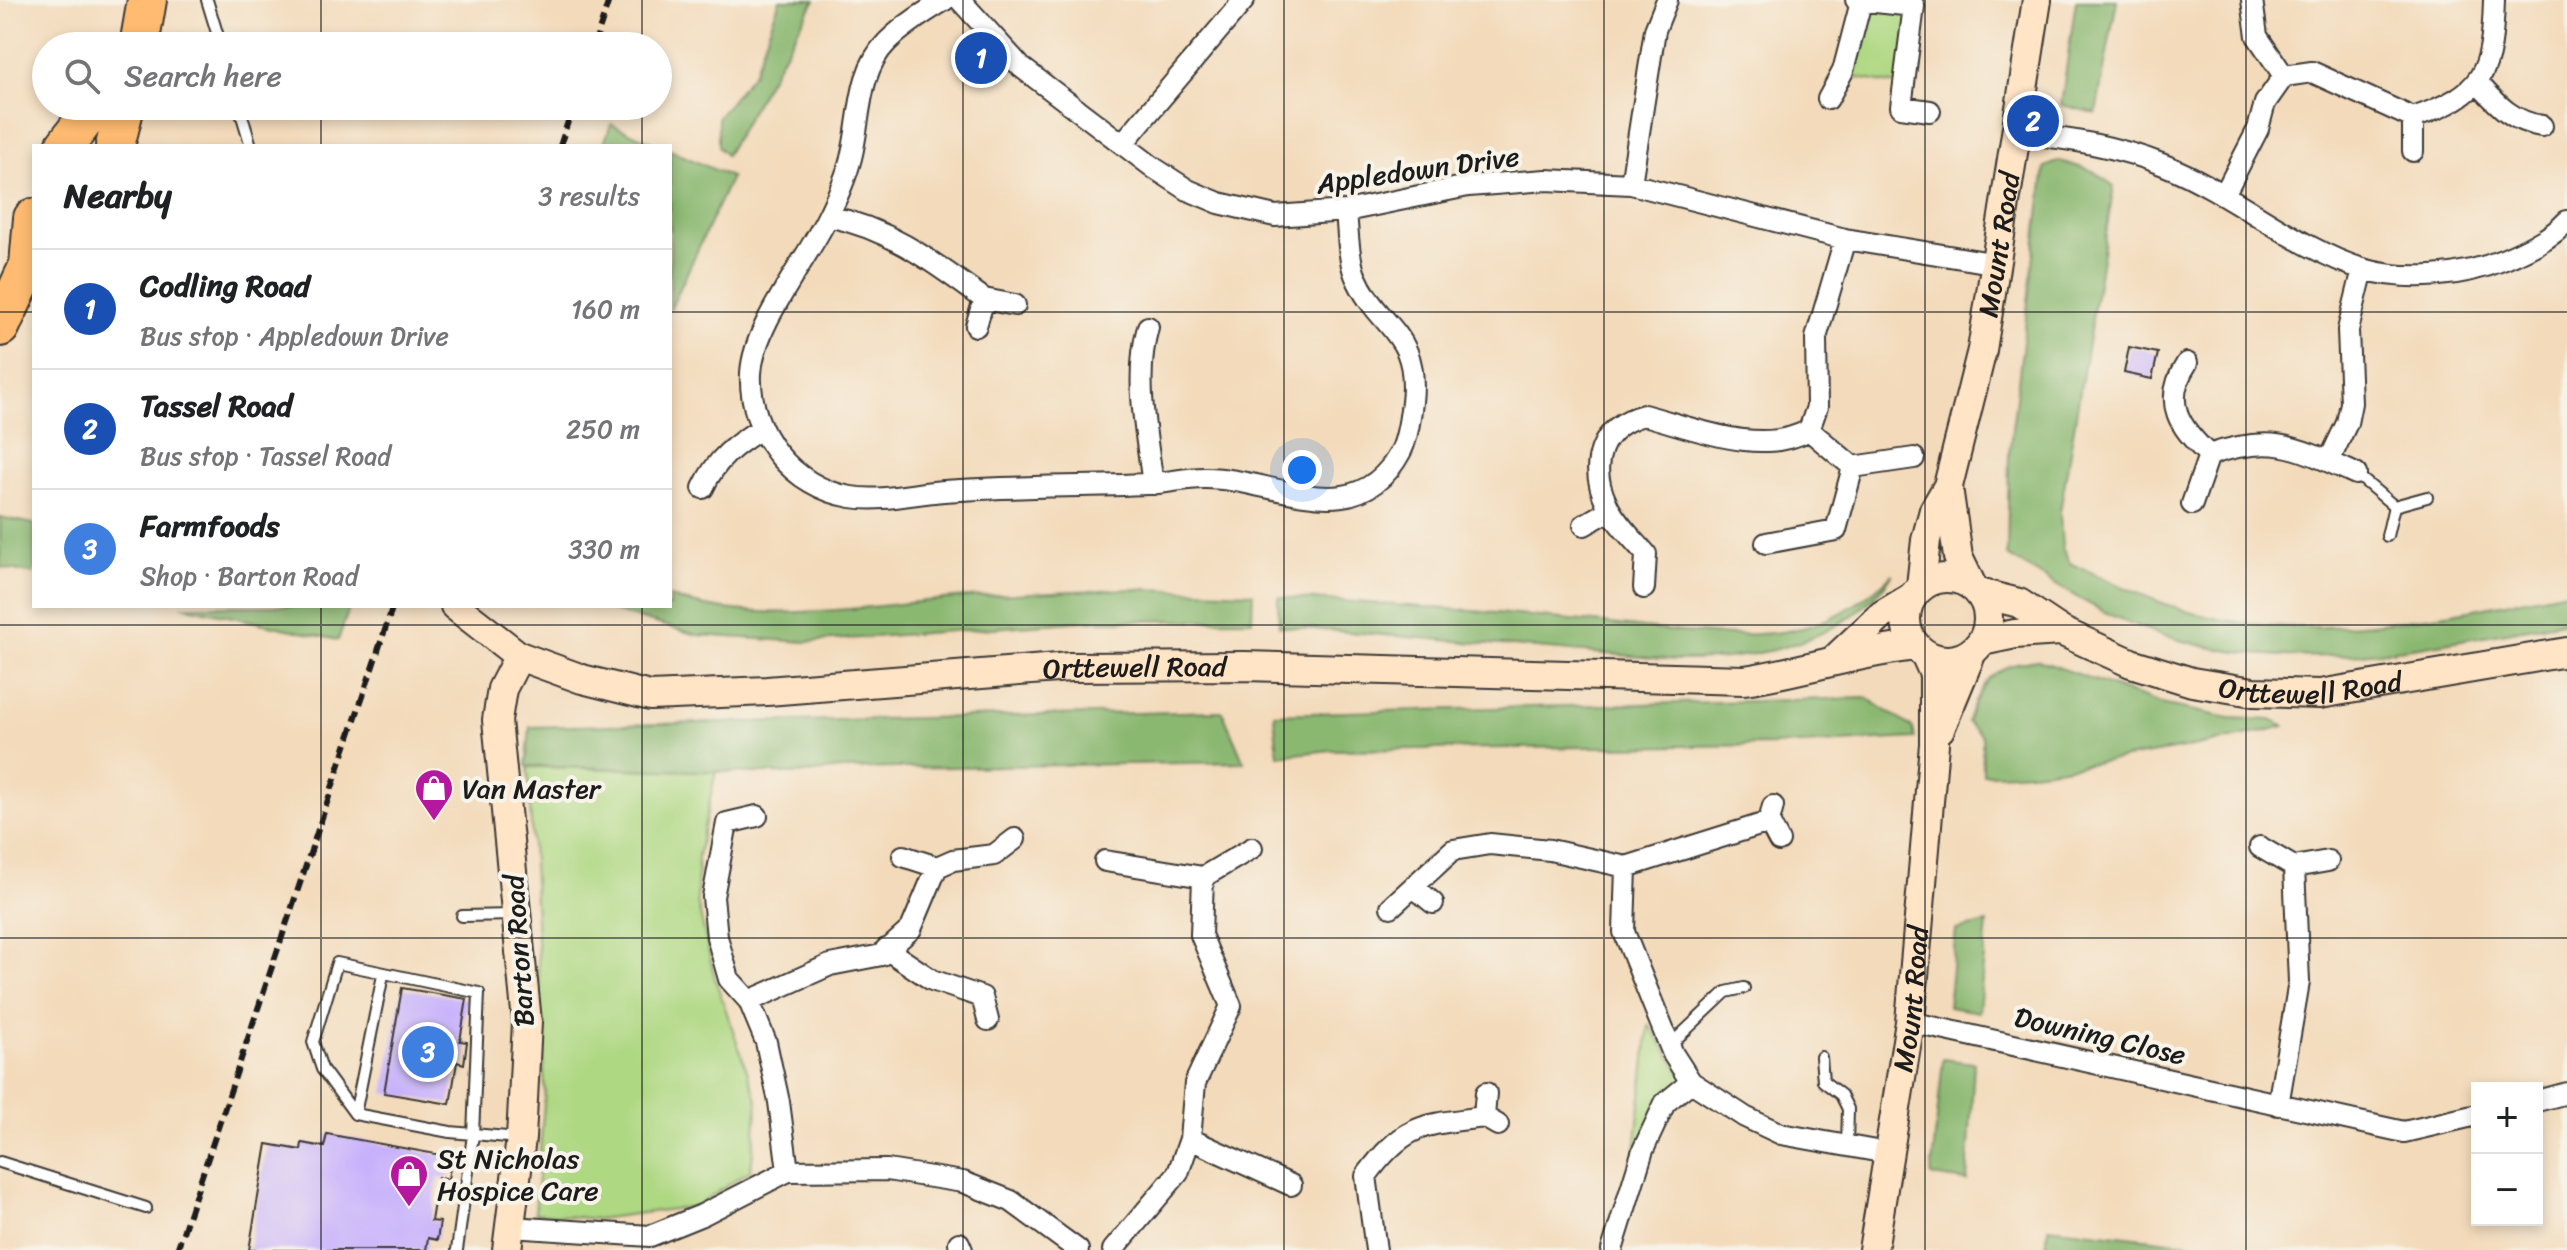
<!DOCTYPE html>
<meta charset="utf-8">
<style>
body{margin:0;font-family:Sriracha,sans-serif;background:#f2f2f2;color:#202124}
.controls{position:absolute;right:24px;bottom:24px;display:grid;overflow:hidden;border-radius:0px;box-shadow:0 4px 12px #0003}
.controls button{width:72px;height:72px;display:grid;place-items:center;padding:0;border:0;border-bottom:2px solid #e0e0e0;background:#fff;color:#202124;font:40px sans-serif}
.you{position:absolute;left:1302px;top:470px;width:28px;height:28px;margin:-20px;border:6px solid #fff;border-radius:50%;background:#1a73e8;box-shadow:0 0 0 12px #1a73e833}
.badge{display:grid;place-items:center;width:52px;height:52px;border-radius:50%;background:#d93025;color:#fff;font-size:26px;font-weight:700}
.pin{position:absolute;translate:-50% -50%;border:4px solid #fff;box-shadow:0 2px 8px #0006}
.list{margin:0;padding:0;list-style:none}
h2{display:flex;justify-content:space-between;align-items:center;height:104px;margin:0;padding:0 32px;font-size:34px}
h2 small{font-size:26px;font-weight:400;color:#757577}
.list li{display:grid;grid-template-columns:52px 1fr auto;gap:24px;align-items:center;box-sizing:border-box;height:120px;padding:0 32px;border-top:2px solid #e0e0e0}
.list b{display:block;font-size:30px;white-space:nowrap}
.list p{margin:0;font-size:26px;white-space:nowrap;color:#757577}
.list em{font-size:26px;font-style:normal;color:#757577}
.icon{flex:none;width:44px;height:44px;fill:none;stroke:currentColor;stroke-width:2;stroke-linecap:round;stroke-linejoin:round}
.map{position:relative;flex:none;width:2567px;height:1250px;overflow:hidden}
.search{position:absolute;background:#fff;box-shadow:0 4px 12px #0003;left:32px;top:32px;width:640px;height:88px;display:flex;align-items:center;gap:20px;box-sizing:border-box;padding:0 28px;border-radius:44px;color:#757577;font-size:30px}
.panel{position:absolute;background:#fff;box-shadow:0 4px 12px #0003;left:32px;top:144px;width:640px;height:464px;border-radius:0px}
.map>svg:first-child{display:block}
</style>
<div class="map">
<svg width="2567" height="1250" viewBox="0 0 2567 1250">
<rect width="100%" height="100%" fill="#f7f3e8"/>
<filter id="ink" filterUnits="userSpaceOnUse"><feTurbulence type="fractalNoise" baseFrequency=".0125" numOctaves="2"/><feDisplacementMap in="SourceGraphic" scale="16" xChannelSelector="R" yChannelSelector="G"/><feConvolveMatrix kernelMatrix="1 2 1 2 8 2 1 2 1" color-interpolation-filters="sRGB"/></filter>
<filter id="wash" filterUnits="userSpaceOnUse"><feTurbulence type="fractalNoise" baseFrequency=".006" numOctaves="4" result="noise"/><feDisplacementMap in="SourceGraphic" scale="32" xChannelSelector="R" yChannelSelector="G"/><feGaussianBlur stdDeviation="1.8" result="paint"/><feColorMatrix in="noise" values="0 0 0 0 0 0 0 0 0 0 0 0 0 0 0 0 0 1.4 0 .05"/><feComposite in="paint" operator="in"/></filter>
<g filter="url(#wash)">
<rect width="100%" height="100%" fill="#f3daba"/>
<path fill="#afd883" stroke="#667a50" stroke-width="2" d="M1864,6L1911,14L1897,85L1852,77Z
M528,767L716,771L698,855L697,901L715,979L758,1102L751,1170L696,1206L597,1219L535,1213L545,1091Z
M1649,1025L1689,1084L1633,1166Z"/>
<path fill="#8bb871" stroke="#546a46" stroke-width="2" d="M780,0H815L726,155L718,147V117L754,72Z
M2076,0H2117L2096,113L2061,105Z
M611,124L660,146H603Z
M670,150L731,177L670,310Z
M2060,161L2093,171L2114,186L2060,512L2062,548L2070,563C2107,579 2144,598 2183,610C2310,648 2440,615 2567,591V621C2408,649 2269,687 2113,616C2076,599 2043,576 2007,556L2009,453L2045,167Z
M0,517L34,524V574L0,567Z
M1893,574C1846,643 1754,661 1676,660L1279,626L1278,597C1380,603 1481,611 1582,621C1650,627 1739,645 1806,627C1841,617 1867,598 1893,574Z
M1144,589L1253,593L1252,620L1086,621L806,642L697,635L603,608L670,606V597C760,626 863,607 955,598C1018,593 1081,590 1144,589Z
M182,606H350L338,640Z
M2038,660L2161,704L2229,718L2271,720L2284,726C2223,743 2163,752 2101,762C2061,768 2024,775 1983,774L1982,736L1967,722C1982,681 1991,665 2038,660Z
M1867,698L1913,728L1915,738L1780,745L1331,750L1278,756L1274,714Z
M1222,711L1244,762L841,769L797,774L526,766L530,727Z
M1987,923L1979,1012L1948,1007L1956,930Z
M1943,1059L1974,1063L1967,1181L1931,1176Z
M2048,1227L2249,1250H2046Z"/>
<g id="blocks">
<path fill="#c7b1fc" d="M2129,347L2158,353L2152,379L2124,373Z
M402,988L467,999L460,1041L467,1042L464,1064L457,1062L450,1104L384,1093Z
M327,1134L452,1157L448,1179L438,1178L431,1221L440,1222L437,1240L428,1238L426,1250H249L267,1144L301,1150L302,1143L324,1147Z"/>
</g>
</g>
<g filter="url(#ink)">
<use href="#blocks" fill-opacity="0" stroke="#3c3834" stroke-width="2"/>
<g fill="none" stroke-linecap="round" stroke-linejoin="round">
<defs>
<path id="lane" d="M207,0L221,46
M239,106L251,146
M2356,474L2394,506
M2387,536L2394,506L2427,497
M462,916L516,915
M383,975L355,1114L450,1132L519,1138
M1669,1046L1726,992L1744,988
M1821,1057L1823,1081L1841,1095L1848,1109L1847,1146
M355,1114L322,1069L313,1042L337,963L479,993L473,1135L457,1250
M0,1162L146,1208"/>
<path id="street" d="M945,0C925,12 904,25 887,42C857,72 861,120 851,158C846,178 836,200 827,218C805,263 754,324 751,373C748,433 793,488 851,497C883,502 913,493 944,491C1012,486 1080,487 1147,484C1166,483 1185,478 1204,478C1273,477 1356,536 1401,451C1408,437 1410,417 1412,402C1420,330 1378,330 1355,275C1348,257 1348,231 1346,211
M960,0L1021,67L1154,168L1188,190L1219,203L1275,216L1346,211L1468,186L1546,180L1631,184L1845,239L1998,264
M1856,0L1914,6L1901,107L1930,111
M2252,0L2257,36L2284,76
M2477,82C2497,104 2512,122 2542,126
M1828,99L1843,71L1861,2
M2413,118V151
M2016,133C2067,138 2117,146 2164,165C2231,191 2298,250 2363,269C2408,282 2463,277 2505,259C2526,250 2552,238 2567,221
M1123,143L1244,0
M1631,184L1655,30L1667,0
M2225,193L2258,129L2265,103L2284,76L2312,72L2413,118C2485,93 2492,73 2494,0
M828,216C891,229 933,262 984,299
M1845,239L1816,338L1817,407L1809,430L1853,467
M976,326L984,299L1015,305
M1148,327C1134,377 1146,433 1153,484
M2187,363C2161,402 2180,428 2209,455L2192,504
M2209,455C2273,433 2297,447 2356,474
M2329,461L2347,423L2351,403L2348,330L2363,269
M703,488C716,459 735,445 762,428
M1584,525L1610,510
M1766,543L1836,530L1853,467L1914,458
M1644,588L1646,554C1633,539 1615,522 1607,504C1588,465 1600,426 1644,415C1694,428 1761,457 1809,430
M1773,806L1769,822L1779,841
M757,816L727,823L713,897L717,937L729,979L749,1001L766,1042L779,1102L788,1171
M2260,847L2294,867L2328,861
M903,856L937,867
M1105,861L1203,877L1252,848
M1626,867L1624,932L1673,1054L1691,1082L1745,1117L1781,1134L1887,1153
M1415,888L1433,903
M1391,907L1453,850L1490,844L1550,850L1626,867L1769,822
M886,949L932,980L982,997L988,1020
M749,1001L830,965L882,955L911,929L937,867L953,860L994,855L1015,839
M1910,1022L2404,1132L2477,1115
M1486,1093L1484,1117L1498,1125
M2537,1101L2567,1093
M2278,1105L2299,982L2294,867
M1190,1139L1291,1185
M510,1227L650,1236L702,1215L788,1171L887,1170L963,1182L1011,1201L1078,1250
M959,1243L962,1250
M1113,1250L1178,1173L1190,1139L1195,1083L1231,1006L1201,935L1203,877
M1376,1250L1366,1176C1405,1123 1423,1125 1484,1117
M1612,1250L1643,1150L1665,1103L1691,1082"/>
<g id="secondary">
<path d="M1948,487L1958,557L1972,586"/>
<circle cx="1947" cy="619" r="41"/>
<path id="s1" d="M1921,586L1926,540L1934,510L1948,486L1982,350L2037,0"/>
<path id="s2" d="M1979,593L2019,603L2061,631L2131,663L2192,682L2253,692L2320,694L2567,652"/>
<path id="s3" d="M455,606L519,656L582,679L650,696L767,691L1070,667L1245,666L1744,680C1802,672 1857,652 1916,646"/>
<path d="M1982,641L2015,634L2061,631"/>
<path d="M1835,659L1882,615L1912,597"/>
<path d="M1940,729L1972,652"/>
<path d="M507,1250L521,1138L527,1022L497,720L502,689L519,656"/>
<path id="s4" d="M1873,1250L1910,1022L1934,744V674L1925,654"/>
</g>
<path id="highway" d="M139,46L147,0
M65,146L95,106
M115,146L125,106
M0,327L29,265L33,218"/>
</defs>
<use href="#lane" stroke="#3c3834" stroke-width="14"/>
<use href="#street" stroke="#3c3834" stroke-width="24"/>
<use href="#secondary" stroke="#3c3834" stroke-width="32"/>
<use href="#highway" stroke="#3c3834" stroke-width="42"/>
<use href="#lane" stroke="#fff" stroke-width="10"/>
<use href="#street" stroke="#fff" stroke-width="20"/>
<use href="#secondary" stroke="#ffe4c6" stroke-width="28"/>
<use href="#highway" stroke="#febb71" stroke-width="38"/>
<path stroke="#1c1c1c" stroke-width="6" stroke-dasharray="12 6" stroke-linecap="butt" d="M594,46L609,0
M560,146L573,106
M177,1250L393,606"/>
</g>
</g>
<path fill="none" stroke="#1c1c1c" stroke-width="2" stroke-opacity="0.55" d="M321,0V46M642,0V46M963,0V1250M1284,0V1250M1604,0V1250M1925,0V1250M2246,0V1250M321,106V146M642,106V146M0,312H34M670,312H2567M321,606V1250M642,606V1250M0,625H2567M0,938H2567"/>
<defs>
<symbol id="shop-pin" viewBox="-11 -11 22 30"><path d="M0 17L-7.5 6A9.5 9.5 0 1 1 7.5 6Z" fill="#b5179e" stroke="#f7f3e8"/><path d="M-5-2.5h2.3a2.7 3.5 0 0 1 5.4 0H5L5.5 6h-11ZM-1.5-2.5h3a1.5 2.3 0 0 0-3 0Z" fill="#fff"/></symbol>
</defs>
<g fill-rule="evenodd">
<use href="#shop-pin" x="412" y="766" width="44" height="60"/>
<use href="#shop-pin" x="387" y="1152" width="44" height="60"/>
</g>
<g text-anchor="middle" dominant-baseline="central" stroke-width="8" stroke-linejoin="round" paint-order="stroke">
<g font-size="28" fill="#1c1c1c" stroke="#f7f3e8">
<text transform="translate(1418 170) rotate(-8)">Appledown Drive</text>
<text stroke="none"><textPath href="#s1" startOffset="352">Mount Road</textPath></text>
<text stroke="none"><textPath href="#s3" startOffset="704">Orttewell Road</textPath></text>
<text stroke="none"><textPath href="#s2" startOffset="352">Orttewell Road</textPath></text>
<text transform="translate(519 951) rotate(-94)">Barton Road</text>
<text stroke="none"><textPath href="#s4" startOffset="254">Mount Road</textPath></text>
<text transform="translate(2100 1036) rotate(13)">Downing Close</text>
</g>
<g font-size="28" fill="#1c1c1c" stroke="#f7f3e8" text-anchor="start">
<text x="462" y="788">Van Master</text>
<text x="437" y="1158">St Nicholas<tspan x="437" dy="32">Hospice Care</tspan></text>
</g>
</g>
</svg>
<div class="controls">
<button>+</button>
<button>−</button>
</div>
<div class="you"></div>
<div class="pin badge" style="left:981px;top:58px;background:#1a4fb4">1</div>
<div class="pin badge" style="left:2033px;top:121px;background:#1a4fb4">2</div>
<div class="pin badge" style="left:428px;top:1052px;background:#3f7fe0">3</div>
<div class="search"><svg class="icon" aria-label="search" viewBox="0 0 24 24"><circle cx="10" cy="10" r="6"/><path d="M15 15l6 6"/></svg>Search here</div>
<section class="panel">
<h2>Nearby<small>3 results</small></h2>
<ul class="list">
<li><span class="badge" style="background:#1a4fb4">1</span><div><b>Codling Road</b><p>Bus stop · Appledown Drive</p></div><em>160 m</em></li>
<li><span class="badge" style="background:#1a4fb4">2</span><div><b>Tassel Road</b><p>Bus stop · Tassel Road</p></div><em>250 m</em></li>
<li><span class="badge" style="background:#3f7fe0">3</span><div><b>Farmfoods</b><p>Shop · Barton Road</p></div><em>330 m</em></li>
</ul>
</section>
</div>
